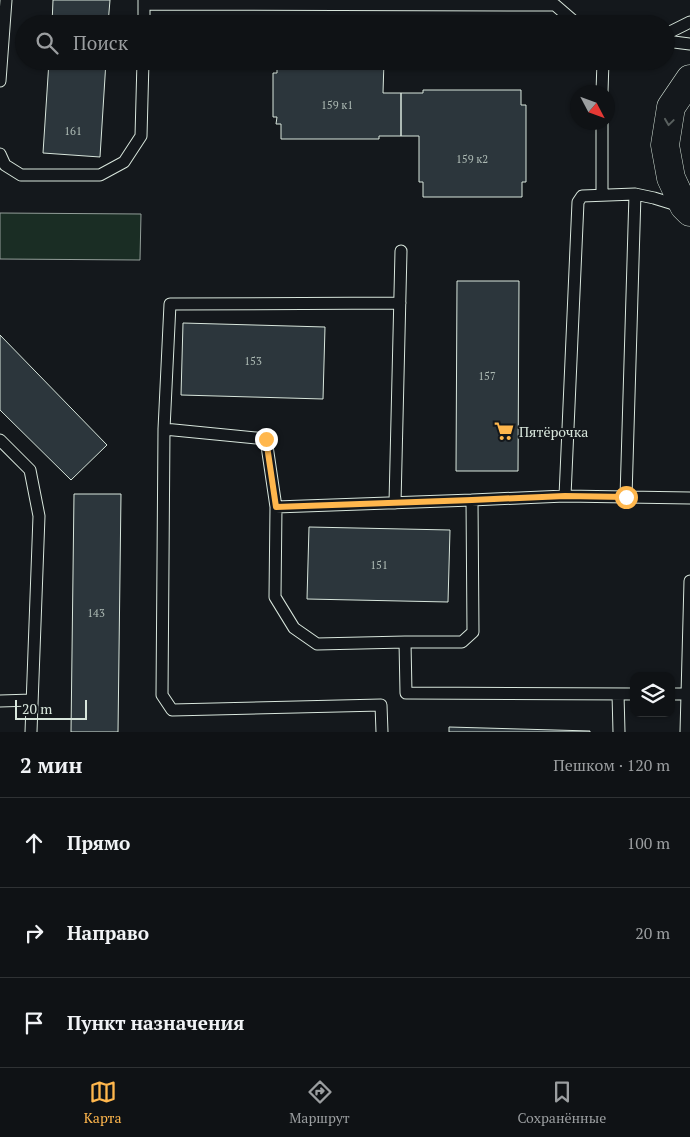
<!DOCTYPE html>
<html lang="ru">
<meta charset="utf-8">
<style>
body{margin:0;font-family:"PT Serif",serif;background:#181b1e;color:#f1f3f6}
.controls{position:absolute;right:15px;bottom:15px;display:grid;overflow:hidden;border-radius:10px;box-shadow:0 1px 4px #0004}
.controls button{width:45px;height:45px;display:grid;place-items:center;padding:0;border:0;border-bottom:1px solid #2f3234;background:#0f1215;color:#f1f3f6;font:25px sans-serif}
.compass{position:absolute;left:570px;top:85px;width:45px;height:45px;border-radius:50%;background:#0f1215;box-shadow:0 1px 4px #0004;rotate:131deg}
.scale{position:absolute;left:15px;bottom:12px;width:72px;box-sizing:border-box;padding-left:5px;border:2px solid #d8e6dc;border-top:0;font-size:14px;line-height:18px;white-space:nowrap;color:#d8e6dc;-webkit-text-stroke:4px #14181c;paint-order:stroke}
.stop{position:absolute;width:15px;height:15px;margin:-11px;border:4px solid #ffb74d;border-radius:50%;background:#fff}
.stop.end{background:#ffb74d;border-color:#fff;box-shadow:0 1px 5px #0008}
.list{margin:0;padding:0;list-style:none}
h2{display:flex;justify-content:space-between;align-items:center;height:65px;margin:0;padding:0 20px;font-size:21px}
h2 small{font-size:16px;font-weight:400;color:#9b9ea0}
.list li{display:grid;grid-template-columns:32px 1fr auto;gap:15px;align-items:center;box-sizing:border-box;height:90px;padding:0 20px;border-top:1px solid #2f3234}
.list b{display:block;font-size:19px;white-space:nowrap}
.list em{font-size:16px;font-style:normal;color:#9b9ea0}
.icon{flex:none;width:28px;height:28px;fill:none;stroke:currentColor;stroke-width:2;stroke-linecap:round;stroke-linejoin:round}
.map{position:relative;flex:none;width:690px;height:732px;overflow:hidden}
.search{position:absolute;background:#0f1215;box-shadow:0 1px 4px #0004;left:15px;right:15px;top:15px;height:55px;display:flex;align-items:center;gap:12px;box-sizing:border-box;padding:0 18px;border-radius:28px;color:#9b9ea0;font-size:19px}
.sheet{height:335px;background:#0f1215}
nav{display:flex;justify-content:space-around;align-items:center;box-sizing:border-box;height:70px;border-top:1px solid #2f3234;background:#0f1215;font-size:14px;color:#9b9ea0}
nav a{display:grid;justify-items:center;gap:2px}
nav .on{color:#ffb74d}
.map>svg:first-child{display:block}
</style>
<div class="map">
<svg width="690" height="732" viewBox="0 0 690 732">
<rect width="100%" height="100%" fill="#14181c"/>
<path fill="#1a2d24" stroke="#939e99" d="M0,213L141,214L140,260L0,259Z"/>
<path fill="#2c363c" stroke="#d8e6dc" d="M53,0H110L108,24H52Z
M49,61H106L100,157L43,153Z
M277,61H384L383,93H401V136H379V139H281V124H276L277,117H273V73H277Z
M423,90H521V105H526V182H522V197H423V182H419V136H401V93H423Z
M457,281H519L518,471H456Z
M183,323L325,327L323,399L181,395Z
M0,335L107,445L71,480L0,410Z
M74,494H121L118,732H71Z
M309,527L450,530L448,602L307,599Z
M449,727L590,731V732H449Z"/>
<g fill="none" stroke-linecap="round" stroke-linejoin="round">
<defs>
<path id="service" d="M144,4L555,5L577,24
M144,24V0
M666,34L690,22
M666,41L690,44
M0,81L6,0
M602,92L603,61
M0,154L5,165L21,175H100L124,162L141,136L143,61
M602,195V122
M164,429L266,439L276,507L275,597L294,628L317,644L405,642L406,693L634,694
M0,440L30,470L39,516L31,732
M565,496L578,202L582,196L635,194L654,198L680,206
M626,497L635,194
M472,500L565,496L690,498
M395,503L401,251
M276,507L472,500L473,632L462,642H405
M618,694L619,732
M671,694H687
M0,701L32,700
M382,732L381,705L172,710L162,695L164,429L170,304L400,303
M686,732L690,581"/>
<path id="primary" d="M690,79L671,107L665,145L671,178L684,206L690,212"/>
</defs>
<use href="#service" stroke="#d8e6dc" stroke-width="13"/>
<use href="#primary" stroke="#d8e6dc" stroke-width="29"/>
<use href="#service" stroke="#14181c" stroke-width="11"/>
<use href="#primary" stroke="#14181c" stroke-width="28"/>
</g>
<defs><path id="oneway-chevron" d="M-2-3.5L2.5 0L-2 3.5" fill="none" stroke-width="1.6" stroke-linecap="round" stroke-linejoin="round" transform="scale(1.25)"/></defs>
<use stroke="#59605f" href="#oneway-chevron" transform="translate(669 122) rotate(98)"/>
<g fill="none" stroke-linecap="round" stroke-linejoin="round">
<path stroke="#ffb74d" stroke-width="6" d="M266,439L276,507L472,500L565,496L626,497"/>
</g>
<defs>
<symbol id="supermarket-bare" viewBox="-9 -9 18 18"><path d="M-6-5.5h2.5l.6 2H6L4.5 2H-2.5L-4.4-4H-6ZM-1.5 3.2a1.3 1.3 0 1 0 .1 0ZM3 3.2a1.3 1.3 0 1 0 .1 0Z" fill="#ffb74d" stroke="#14181c" stroke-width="2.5" paint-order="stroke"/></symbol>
</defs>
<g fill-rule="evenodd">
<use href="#supermarket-bare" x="490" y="417" width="28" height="28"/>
</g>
<g text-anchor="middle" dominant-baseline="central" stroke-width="4" stroke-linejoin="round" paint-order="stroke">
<g font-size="11" fill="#adbab4">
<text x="337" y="105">159 к1</text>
<text x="73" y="131">161</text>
<text x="472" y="159">159 к2</text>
<text x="253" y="361">153</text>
<text x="487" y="376">157</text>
<text x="379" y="565">151</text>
<text x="96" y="613">143</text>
</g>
<g font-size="14" fill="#d8e6dc" stroke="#14181c" text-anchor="start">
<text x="519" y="431">Пятёрочка</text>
</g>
</g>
</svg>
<div class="controls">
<button><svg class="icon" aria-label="layers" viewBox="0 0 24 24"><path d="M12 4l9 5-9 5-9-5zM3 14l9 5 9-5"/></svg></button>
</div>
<svg class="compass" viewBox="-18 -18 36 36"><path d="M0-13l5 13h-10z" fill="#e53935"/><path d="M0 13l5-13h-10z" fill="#9b9ea0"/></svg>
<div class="scale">20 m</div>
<div class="stop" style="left:626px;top:497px"></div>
<div class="stop end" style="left:266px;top:439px"></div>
<div class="search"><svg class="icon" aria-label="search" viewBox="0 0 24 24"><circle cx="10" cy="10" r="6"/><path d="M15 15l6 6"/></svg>Поиск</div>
</div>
<section class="sheet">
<h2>2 мин<small>Пешком · 120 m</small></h2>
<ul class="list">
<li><svg class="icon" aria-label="ahead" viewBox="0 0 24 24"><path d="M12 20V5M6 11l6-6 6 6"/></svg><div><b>Прямо</b></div><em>100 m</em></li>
<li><svg class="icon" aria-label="right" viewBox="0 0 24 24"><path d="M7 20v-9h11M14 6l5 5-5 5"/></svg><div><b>Направо</b></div><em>20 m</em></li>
<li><svg class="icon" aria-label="arrive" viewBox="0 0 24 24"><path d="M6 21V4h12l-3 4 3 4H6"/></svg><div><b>Пункт назначения</b></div></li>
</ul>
</section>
<nav>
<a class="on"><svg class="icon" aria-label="map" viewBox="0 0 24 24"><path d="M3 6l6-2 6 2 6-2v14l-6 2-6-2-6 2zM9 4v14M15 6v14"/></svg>Карта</a>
<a><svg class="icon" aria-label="directions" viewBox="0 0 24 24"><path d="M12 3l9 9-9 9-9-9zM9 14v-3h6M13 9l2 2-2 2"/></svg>Маршрут</a>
<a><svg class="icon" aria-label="saved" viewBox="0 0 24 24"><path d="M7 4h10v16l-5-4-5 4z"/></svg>Сохранённые</a>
</nav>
